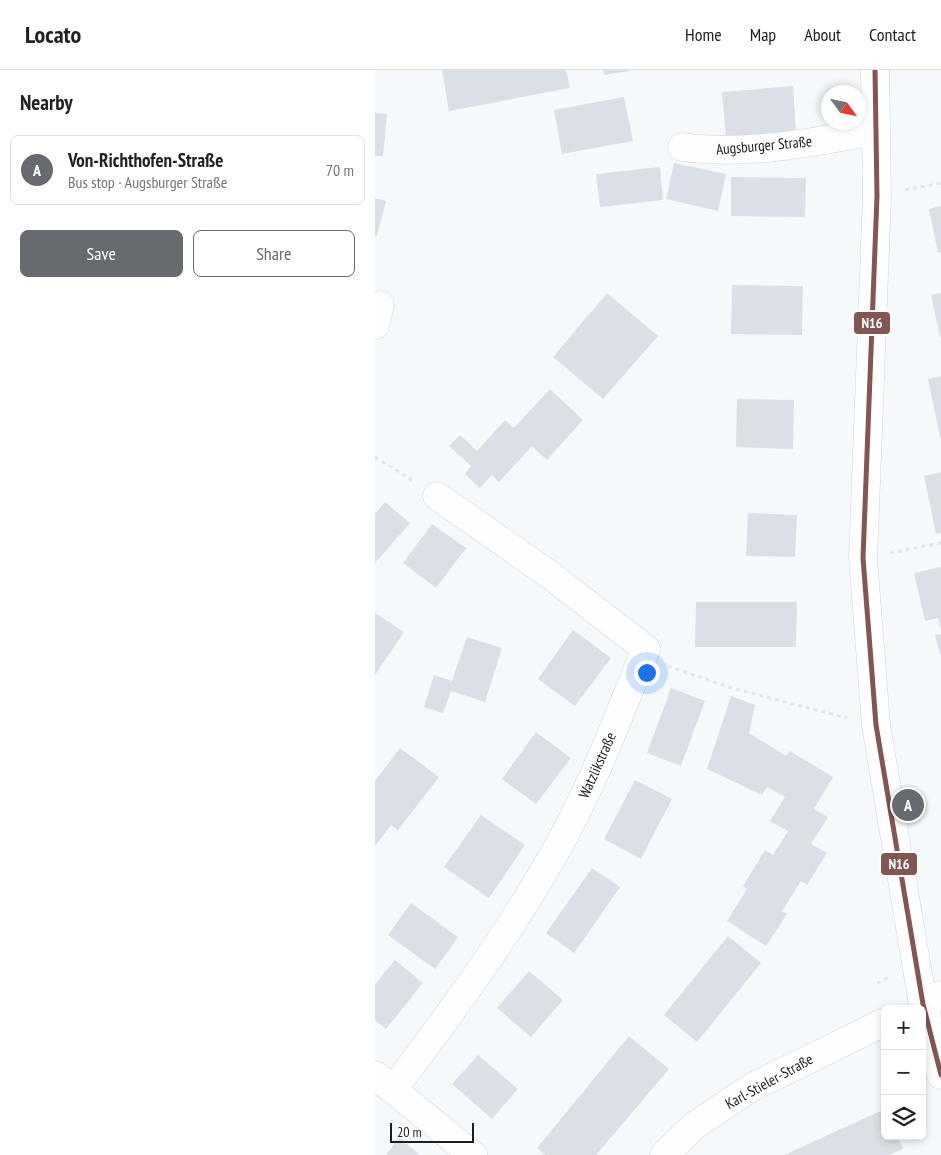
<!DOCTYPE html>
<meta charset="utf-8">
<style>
body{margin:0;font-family:"PT Sans Narrow",sans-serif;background:#f6f6f6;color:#202124}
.controls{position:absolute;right:15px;bottom:15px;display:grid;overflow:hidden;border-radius:8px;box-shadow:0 2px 8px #0003}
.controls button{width:45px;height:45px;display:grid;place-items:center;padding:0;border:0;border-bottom:1px solid #e0e0e0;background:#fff;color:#202124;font:25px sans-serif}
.compass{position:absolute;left:446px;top:15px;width:45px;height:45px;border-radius:50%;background:#fff;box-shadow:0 2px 8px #0003;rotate:123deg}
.scale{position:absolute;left:15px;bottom:12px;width:84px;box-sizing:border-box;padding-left:5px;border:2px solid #1a1d21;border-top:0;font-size:14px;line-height:18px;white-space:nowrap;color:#1a1d21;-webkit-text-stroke:4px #fff;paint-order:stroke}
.you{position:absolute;left:271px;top:602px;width:18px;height:18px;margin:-12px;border:4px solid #fff;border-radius:50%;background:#1a73e8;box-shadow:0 0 0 8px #1a73e833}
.badge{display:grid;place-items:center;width:32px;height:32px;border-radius:50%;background:#676a6e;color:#fff;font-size:16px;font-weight:700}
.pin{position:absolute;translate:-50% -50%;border:2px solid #fff;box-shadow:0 1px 5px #0006}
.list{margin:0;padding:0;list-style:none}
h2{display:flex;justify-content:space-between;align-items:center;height:65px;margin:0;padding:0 20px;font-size:21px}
h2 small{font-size:16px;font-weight:400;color:#757577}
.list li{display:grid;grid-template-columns:32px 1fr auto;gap:15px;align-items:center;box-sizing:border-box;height:70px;margin:0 10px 10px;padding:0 10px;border:1px solid #e0e0e0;border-radius:8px}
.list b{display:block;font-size:19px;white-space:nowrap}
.list p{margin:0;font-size:16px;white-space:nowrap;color:#757577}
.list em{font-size:16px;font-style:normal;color:#757577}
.actions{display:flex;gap:10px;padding:15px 20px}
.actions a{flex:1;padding:11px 0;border:1px solid #676a6e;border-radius:8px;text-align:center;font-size:18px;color:#676a6e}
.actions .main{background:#676a6e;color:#fff}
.icon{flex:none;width:28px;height:28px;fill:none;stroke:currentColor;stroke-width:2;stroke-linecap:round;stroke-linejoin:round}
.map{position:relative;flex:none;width:566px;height:1085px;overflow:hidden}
header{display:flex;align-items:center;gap:30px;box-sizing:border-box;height:70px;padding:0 25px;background:#fff;border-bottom:1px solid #e0e0e0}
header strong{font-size:24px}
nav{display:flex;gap:28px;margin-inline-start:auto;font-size:18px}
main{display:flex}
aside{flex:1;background:#fff}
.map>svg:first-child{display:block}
</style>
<header>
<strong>Locato</strong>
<nav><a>Home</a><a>Map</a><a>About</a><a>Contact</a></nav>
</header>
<main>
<aside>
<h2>Nearby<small></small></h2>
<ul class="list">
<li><span class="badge">A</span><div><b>Von-Richthofen-Straße</b><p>Bus stop · Augsburger Straße</p></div><em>70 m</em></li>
</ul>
<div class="actions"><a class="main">Save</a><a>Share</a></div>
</aside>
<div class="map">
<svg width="566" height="1085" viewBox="0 0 566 1085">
<rect width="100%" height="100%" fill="#f6f9fc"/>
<path fill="#dae0e5" d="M67,0H191L195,18L74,41Z
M228,0H254V1L229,5Z
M418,16L421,61L351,67L347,22Z
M249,27L258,71L187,84L179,40Z
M0,43L12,44L8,86H0Z
M299,93L351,104L343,141L291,129Z
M285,97L288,130L225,137L221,104Z
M356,107L431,108L430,147L356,146Z
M0,128L11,131L2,166H0Z
M566,136V182L563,183L554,139Z
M357,215L428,216L427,265L356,264Z
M232,223L283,266L228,329L178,287Z
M566,223V267H565L556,225Z
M566,306V367H565L553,309Z
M175,319L208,350L172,390L157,376L124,412L117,405L105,418L90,404L96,396L74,376L85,365L102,381L130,350L139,358Z
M362,329L419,330L418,379L361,377Z
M566,402V463L561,464L549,406Z
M10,432L35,453L0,493V444Z
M373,443L422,445L420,487L371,486Z
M57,454L91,478L61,518L28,493Z
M566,497V557H565L563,548L550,551L539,503Z
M321,532H422L421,577H320Z
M0,543L29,562L0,605Z
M198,560L236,588L200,636L163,609Z
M566,564V585H565L560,565Z
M92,567L127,578L110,632L76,621L68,643L49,637L59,605L77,611Z
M296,618L330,631L306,696L272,683Z
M356,626L380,635L374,663L411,686L415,681L458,707L439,739L453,747L436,774L452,783L432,815L426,811L407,841L412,844L391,876L352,851L372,819L368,816L390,780L398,785L413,761L395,751L410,727L392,717L387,725L332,699Z
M161,662L196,688L161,734L127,709Z
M25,678L64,707L23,760L16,755L0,776V711Z
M260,710L297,729L266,789L229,769Z
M106,745L150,775L114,828L69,797Z
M217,798L245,817L199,883L171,863Z
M36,833L83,867L60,899L13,865Z
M353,866L386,893L322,972L289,945Z
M20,890L48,913L11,959L0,950V914Z
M154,901L188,930L156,967L122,938Z
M254,966L294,999L221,1085H170L162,1078Z
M103,985L143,1019L117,1049L77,1014Z
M510,1039V1066H522L528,1079L514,1085H409Z
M24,1067L45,1085H11Z"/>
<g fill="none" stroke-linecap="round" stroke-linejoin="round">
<defs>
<path id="minor" d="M307,77C372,86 438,72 501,61
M0,255L5,235
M548,934L566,925
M0,1005L98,1085
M18,1020C74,945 130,870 176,789C215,723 242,650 271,579L175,505L62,426"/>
<path id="tertiary" d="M500,0L502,126L488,488L501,655L548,934L566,1005
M289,1085L319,1056L377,1017L510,952"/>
</defs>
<use href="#minor" stroke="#d1d5d8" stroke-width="29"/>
<use href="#tertiary" stroke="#d1d5d8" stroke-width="29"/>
<path stroke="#e3e5e6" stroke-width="3" stroke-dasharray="4 4" stroke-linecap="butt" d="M530,120L566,113
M0,387L40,412
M515,483L566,473
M293,596L357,618L472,648
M502,913L515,907
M509,991L510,990"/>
<use href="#minor" stroke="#fefeff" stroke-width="28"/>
<use href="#tertiary" stroke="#fefeff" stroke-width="28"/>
<defs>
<path id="bus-1" d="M500,0L502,126L488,488L501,655L548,934L566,1005"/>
</defs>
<use href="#bus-1" stroke="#fff" stroke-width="9"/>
<use href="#bus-1" stroke="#835653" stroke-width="5"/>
</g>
<g text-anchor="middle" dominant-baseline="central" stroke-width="4" stroke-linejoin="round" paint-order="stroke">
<g font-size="15" fill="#1a1d21" stroke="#fff">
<text transform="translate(389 75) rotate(-5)">Augsburger Straße</text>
<text transform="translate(222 695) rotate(-66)">Watzlikstraße</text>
<text transform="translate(394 1011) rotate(-29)">Karl-Stieler-Straße</text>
</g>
</g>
<g stroke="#fff" stroke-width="2">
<rect x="478" y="241" width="38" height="24" rx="5" fill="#835653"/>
<rect x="505" y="782" width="38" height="24" rx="5" fill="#835653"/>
</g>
<g font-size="14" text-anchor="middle" font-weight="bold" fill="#fff">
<text x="497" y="258">N16</text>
<text x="524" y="799">N16</text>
</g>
</svg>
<div class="controls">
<button>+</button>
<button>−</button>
<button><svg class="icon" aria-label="layers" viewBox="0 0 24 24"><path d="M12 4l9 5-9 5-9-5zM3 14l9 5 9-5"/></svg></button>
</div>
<svg class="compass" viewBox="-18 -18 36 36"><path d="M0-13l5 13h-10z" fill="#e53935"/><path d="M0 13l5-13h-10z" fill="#757577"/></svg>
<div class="scale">20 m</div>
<div class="you"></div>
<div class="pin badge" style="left:533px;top:735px">A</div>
</div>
</main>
